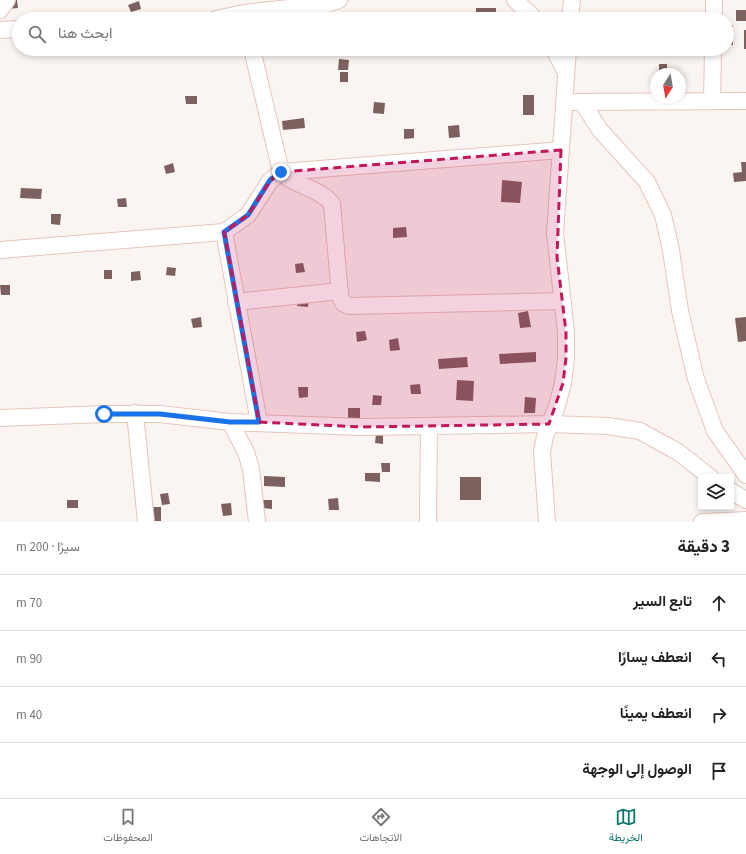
<!DOCTYPE html>
<html lang="ar">
<meta charset="utf-8">
<style>
body{margin:0;font-family:"Source Sans 3",Vazirmatn,sans-serif;background:#f2f2f2;color:#222;direction:rtl}
.controls{position:absolute;right:12px;bottom:12px;display:grid;overflow:hidden;border-radius:0px;box-shadow:0 2px 6px #0003}
.controls button{width:36px;height:36px;display:grid;place-items:center;padding:0;border:0;border-bottom:1px solid #e0e0e0;background:#fff;color:#222;font:20px sans-serif}
.compass{position:absolute;left:650px;top:68px;width:36px;height:36px;border-radius:50%;background:#fff;box-shadow:0 2px 6px #0003;rotate:191deg}
.stop{position:absolute;width:12px;height:12px;margin:-9px;border:3px solid #1a73e8;border-radius:50%;background:#fff}
.stop.end{background:#1a73e8;border-color:#fff;box-shadow:0 1px 4px #0008}
.list{margin:0;padding:0;list-style:none}
h2{display:flex;justify-content:space-between;align-items:center;height:52px;margin:0;padding:0 16px;font-size:17px}
h2 small{font-size:13px;font-weight:400;color:#767676}
.list li{display:grid;grid-template-columns:26px 1fr auto;gap:12px;align-items:center;box-sizing:border-box;height:56px;padding:0 16px;border-top:1px solid #e0e0e0}
.list b{display:block;font-size:15px;white-space:nowrap}
.list em{font-size:13px;font-style:normal;color:#767676}
.icon{flex:none;width:22px;height:22px;fill:none;stroke:currentColor;stroke-width:2;stroke-linecap:round;stroke-linejoin:round}
.map{position:relative;flex:none;width:746px;height:522px;overflow:hidden;direction:ltr}
.search{position:absolute;background:#fff;box-shadow:0 2px 6px #0003;left:12px;right:12px;top:12px;height:44px;display:flex;align-items:center;gap:10px;box-sizing:border-box;padding:0 14px;border-radius:22px;color:#767676;font-size:15px}
.sheet{height:276px;background:#fff}
nav{display:flex;justify-content:space-around;align-items:center;box-sizing:border-box;height:56px;border-top:1px solid #e0e0e0;background:#fff;font-size:11px;color:#767676}
nav a{display:grid;justify-items:center;gap:2px}
nav .on{color:#0f766e}
.map>svg:first-child{display:block}
</style>
<div class="map">
<svg width="746" height="522" viewBox="0 0 746 522">
<rect width="100%" height="100%" fill="#fbf5f2"/>
<path fill="#7d615e" d="M7,0H17L18,8L7,9Z
M139,1L141,9L131,12L128,5Z
M476,8H496V17H476Z
M736,10H746V21H736Z
M661,12L680,14V19H660Z
M688,12H697V19H688Z
M307,16H321V19H307Z
M727,25H733V45H727Z
M744,30H746V49H744Z
M355,49H366V54H355Z
M609,49H620V52L609,51Z
M339,59L349,60L348,70H338Z
M659,64H667V74H659Z
M340,72H348V82H340Z
M523,95H534V115H523Z
M185,96H197V104H186Z
M374,102L385,103L384,114L373,113Z
M304,118L305,128L283,130L282,121Z
M459,125L460,137L449,138L448,126Z
M404,129H414V138L404,139Z
M741,162H746V181L734,182L733,173L742,172Z
M173,163L175,172L166,174L164,166Z
M502,180L522,182L520,203L501,202Z
M21,188L42,189L41,199L20,198Z
M126,198L127,207H118L117,199Z
M51,214H61L60,225L51,224Z
M406,227L407,237L393,238V228Z
M303,263L305,272L296,273L295,264Z
M167,267L176,268L175,276L166,275Z
M104,270H112V279H104Z
M140,271L141,280L131,281V272Z
M0,285H10V295H1Z
M298,297L309,298L308,307L297,306Z
M528,311L531,327L520,328L518,313Z
M201,317L202,327L193,328L191,319Z
M746,317V341L738,342L735,318Z
M365,331L367,340L357,342L356,332Z
M398,338L400,350L390,351L389,340Z
M536,352V362L500,364L499,354Z
M467,357L468,367L439,369L438,359Z
M457,380L474,381L473,401L456,400Z
M420,384L421,394H411L410,385Z
M298,387H308V397L299,398Z
M373,395L382,396L381,405H372Z
M525,397L536,398L535,413H524Z
M348,408H360V418H348Z
M376,434H383V444L375,443Z
M381,463H390V472H382Z
M365,473H380V482L365,481Z
M264,476L285,477V487L264,486Z
M460,477H481V500H460Z
M168,493L170,504L162,505L160,494Z
M338,498L339,510H329L328,499Z
M67,500H78V508H67Z
M262,500H272V509L262,508Z
M231,503L232,515L223,516L221,504Z
M148,507H161V521H148Z"/>
<g fill="none" stroke-linecap="round" stroke-linejoin="round">
<defs>
<path id="minor" d="M515,0L535,19
M0,10L7,0
M216,19L244,13L326,4L339,0
M570,19L572,0
M714,19V0
M0,30L19,29
M252,49L281,172C294,186 322,189 332,204L340,296L343,303L349,306L563,301
M554,49L566,73
M712,101L713,49
M574,102L746,101
M582,102L600,130L647,182L663,215L671,250L680,311L696,379L715,431L746,475
M224,232L259,422
M0,250L224,232L248,215L270,181L281,172L561,150
M236,302L340,291
M135,413L146,522
M0,418L104,414H160L230,422L362,427L549,424L608,426L640,431L678,452L710,477
M230,422L246,452L251,469L257,522
M731,491L746,500
M428,522L429,426
M547,522L542,452L545,436L557,406L563,383L566,358V332L555,233L568,49
M702,522L746,520"/>
</defs>
<use href="#minor" stroke="#e4c6bb" stroke-width="18"/>
<use href="#minor" stroke="#fff" stroke-width="16"/>
</g>
<g fill="none" stroke-linecap="round" stroke-linejoin="round">
<path stroke="#1a73e8" stroke-width="5" d="M104,414H160L230,422H259L224,232L248,215L270,180L281,172"/>
</g>
<path fill="#c2185b" fill-opacity="0.2" stroke="#c2185b" stroke-width="3" stroke-dasharray="8 5" stroke-linejoin="round" d="M561,150L557,257L566,332V358L563,383L549,424L362,427L259,422L224,232L248,215L270,181L281,172Z"/>
</svg>
<div class="controls">
<button><svg class="icon" aria-label="layers" viewBox="0 0 24 24"><path d="M12 4l9 5-9 5-9-5zM3 14l9 5 9-5"/></svg></button>
</div>
<svg class="compass" viewBox="-18 -18 36 36"><path d="M0-13l5 13h-10z" fill="#e53935"/><path d="M0 13l5-13h-10z" fill="#767676"/></svg>
<div class="stop" style="left:104px;top:414px"></div>
<div class="stop end" style="left:281px;top:172px"></div>
<div class="search"><svg class="icon" aria-label="search" viewBox="0 0 24 24"><circle cx="10" cy="10" r="6"/><path d="M15 15l6 6"/></svg>ابحث هنا</div>
</div>
<section class="sheet">
<h2>3 دقيقة<small>سيرًا · 200 m</small></h2>
<ul class="list">
<li><svg class="icon" aria-label="ahead" viewBox="0 0 24 24"><path d="M12 20V5M6 11l6-6 6 6"/></svg><div><b>تابع السير</b></div><em>70 m</em></li>
<li><svg class="icon" aria-label="left" viewBox="0 0 24 24"><path d="M17 20v-9H6M10 6l-5 5 5 5"/></svg><div><b>انعطف يسارًا</b></div><em>90 m</em></li>
<li><svg class="icon" aria-label="right" viewBox="0 0 24 24"><path d="M7 20v-9h11M14 6l5 5-5 5"/></svg><div><b>انعطف يمينًا</b></div><em>40 m</em></li>
<li><svg class="icon" aria-label="arrive" viewBox="0 0 24 24"><path d="M6 21V4h12l-3 4 3 4H6"/></svg><div><b>الوصول إلى الوجهة</b></div></li>
</ul>
</section>
<nav>
<a class="on"><svg class="icon" aria-label="map" viewBox="0 0 24 24"><path d="M3 6l6-2 6 2 6-2v14l-6 2-6-2-6 2zM9 4v14M15 6v14"/></svg>الخريطة</a>
<a><svg class="icon" aria-label="directions" viewBox="0 0 24 24"><path d="M12 3l9 9-9 9-9-9zM9 14v-3h6M13 9l2 2-2 2"/></svg>الاتجاهات</a>
<a><svg class="icon" aria-label="saved" viewBox="0 0 24 24"><path d="M7 4h10v16l-5-4-5 4z"/></svg>المحفوظات</a>
</nav>
